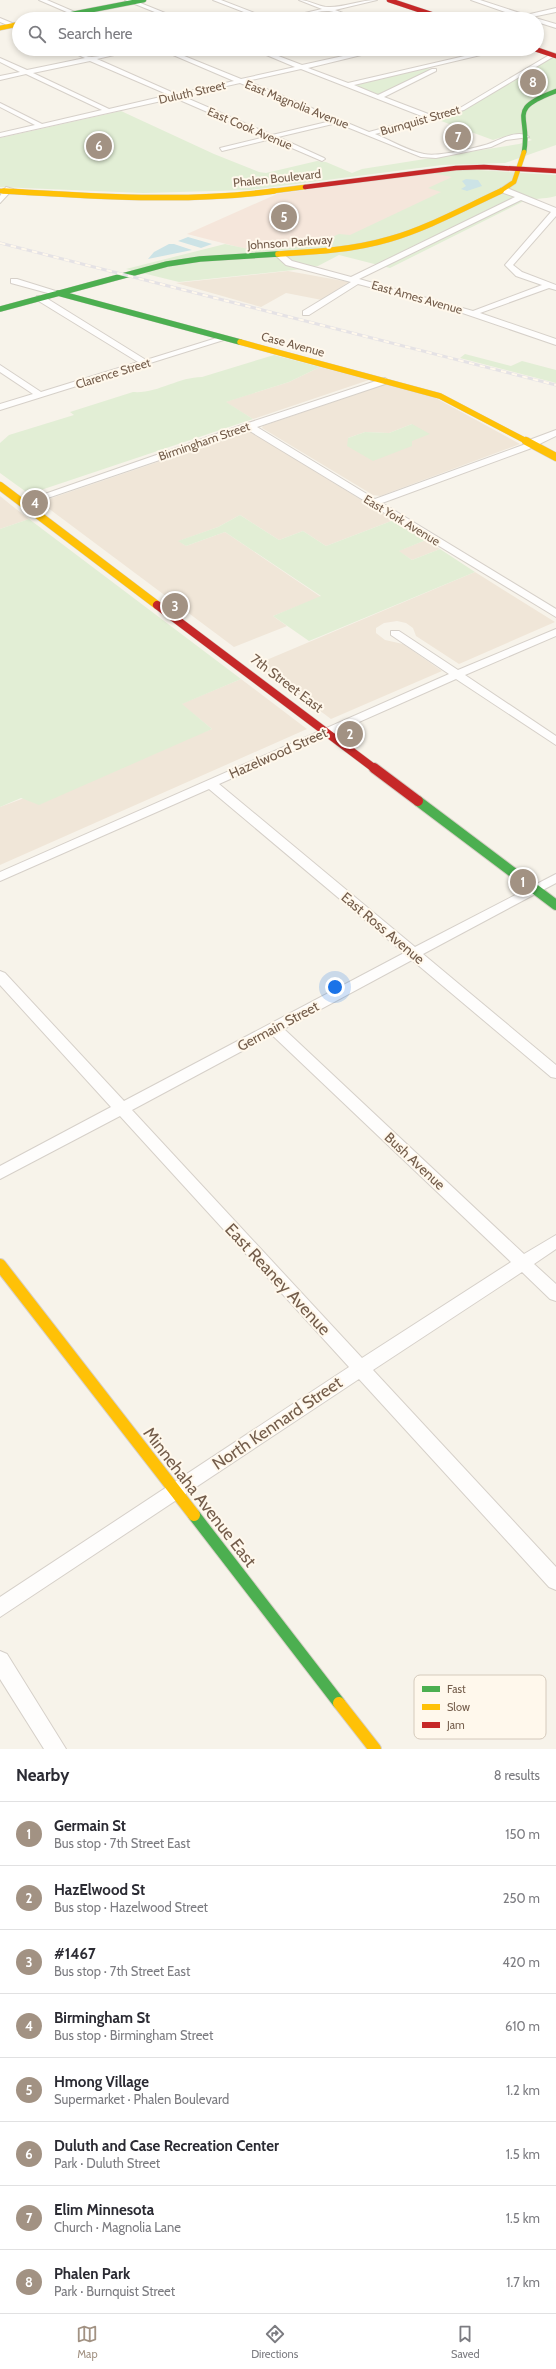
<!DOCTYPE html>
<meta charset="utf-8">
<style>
body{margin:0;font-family:Cabin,sans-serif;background:#f7f7f7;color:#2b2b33}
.you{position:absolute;left:335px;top:987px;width:14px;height:14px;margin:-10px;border:3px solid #fff;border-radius:50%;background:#1a73e8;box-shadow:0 0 0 6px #1a73e833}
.badge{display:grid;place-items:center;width:26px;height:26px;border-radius:50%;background:#a29283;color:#fff;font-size:13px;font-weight:700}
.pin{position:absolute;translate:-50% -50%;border:2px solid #fff;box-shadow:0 1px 4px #0006}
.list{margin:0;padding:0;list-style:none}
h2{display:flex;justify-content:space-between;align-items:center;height:52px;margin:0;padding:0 16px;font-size:17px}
h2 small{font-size:13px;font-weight:400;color:#7c7c81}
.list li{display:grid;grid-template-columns:26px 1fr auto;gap:12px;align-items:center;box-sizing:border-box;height:64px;padding:0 16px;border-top:1px solid #e1e1e2}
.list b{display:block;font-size:15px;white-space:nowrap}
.list p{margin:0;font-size:13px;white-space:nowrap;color:#7c7c81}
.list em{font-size:13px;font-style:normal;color:#7c7c81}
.icon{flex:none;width:22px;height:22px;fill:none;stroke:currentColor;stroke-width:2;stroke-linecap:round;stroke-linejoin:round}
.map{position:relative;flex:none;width:556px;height:1749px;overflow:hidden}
.search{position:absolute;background:#fff;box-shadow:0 2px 6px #0003;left:12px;right:12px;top:12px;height:44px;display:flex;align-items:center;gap:10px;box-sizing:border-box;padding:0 14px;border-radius:22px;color:#7c7c81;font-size:15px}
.sheet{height:564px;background:#fff}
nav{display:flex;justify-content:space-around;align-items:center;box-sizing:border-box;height:56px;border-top:1px solid #e1e1e2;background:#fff;font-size:11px;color:#7c7c81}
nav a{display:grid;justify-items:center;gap:2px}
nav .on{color:#a29283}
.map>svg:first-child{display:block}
</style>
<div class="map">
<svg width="556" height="1749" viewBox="0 0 556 1749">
<rect width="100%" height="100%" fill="#f7f3ea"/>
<path fill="#f0e6d8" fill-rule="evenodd" d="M288,271L349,282L322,300L286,293L261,307L176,283Z
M320,367L369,380L253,419L225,402L289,382Z
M386,384L432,396L520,444L380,496L373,495L262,428L263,426ZM412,424L411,441L348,438L365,432L389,433Z
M249,431L394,520L326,546L303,531L279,540L240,515L218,527L179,541L186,546L225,532L321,597L273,616L287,626L234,647L40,502Z
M0,496L11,505L29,519L0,529Z
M426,540L440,549L412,560L398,551Z
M475,572L555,622L459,664L416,636L413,628L406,623L397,621L384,623L376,628V633L385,640L403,644L442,671L331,719L257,664Z
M241,679L307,729L0,865V807L212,729L181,704Z"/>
<path fill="#f5e6db" d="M475,170L508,174L390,236L262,253L187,234L277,194L432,173Z"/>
<path fill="#e2eed5" d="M556,53V145L505,163L442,165L250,190L143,193L0,187V138L121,111L214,154L259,172L266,173L317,161L326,162L352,173L362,169L519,144L532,140C518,134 508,135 493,140L433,118L465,110Z
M427,68L431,69L388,92L378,95L353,85Z
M463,169L556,175V196C542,200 536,197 522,202L390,268L339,255L318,266L303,269L179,282L126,269L225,244L253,250L303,246L318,243L339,234L350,235L441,192L428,188L452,177L432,173Z
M465,354L511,366L522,361L556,370V383L460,358Z
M274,355L320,367L289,382L226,402L253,419L29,494L0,473V443L9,435L74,415L70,412L133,392C157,394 178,377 202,377Z
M412,424L430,434L412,441V446L373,461L347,446L348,438L365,432L389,433Z
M240,515L279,540L303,531L326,546L394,520L426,540L399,551L412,560L440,549L475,572L309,641L273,616L321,596L225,532L186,546L178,541L218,527Z
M29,519L241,679L182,704L212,729L39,805L21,798L0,807V529Z"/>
<path fill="#cce3e6" d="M466,179L478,180L482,186L467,191L461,189L466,186L462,181Z
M188,237L212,244L201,248L178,241Z
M169,244H174L192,250L148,259L154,252Z"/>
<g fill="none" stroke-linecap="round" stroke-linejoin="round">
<defs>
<path id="street" d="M39,0H47L91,19H83Z
M125,0H133L180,19H172Z
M213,0H221L270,19H262Z
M299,0C310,0 320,8 330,7C345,7 361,0 377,0L335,10L359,19C348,19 339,12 329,11C316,10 295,19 279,19L322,9Z
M471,0H480L526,15L556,8V12L532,17L556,24V28L537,22V19L522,18Z
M0,18L19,26V30L0,22Z
M65,49C75,49 83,57 92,57C108,56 124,49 140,49L97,59L176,94L234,81L159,49H167L241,79L295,67L252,49H260L302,65L375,49H386L308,68L348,83L495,49H506L354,85L378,95L432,69H436V71L384,97L431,115L460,108L551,54L556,55L464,110L375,134C390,140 408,151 424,154C439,157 470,149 485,145C497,142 517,128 529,137L506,140L491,147L436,158L421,157L337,123L278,137L324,158L325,159L322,161L271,139L222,151L220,148L265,137L175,98L0,137V133L35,125L0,107V103L42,124L102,110L26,74L0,80V76L20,72L0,62V58L27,70L85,58ZM90,61L169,95L109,109L33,73ZM301,69L424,117L369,132L247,81ZM240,83L331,121L272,135L182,96Z
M6,187L13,189L0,203V196Z
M501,188H507L556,208V216L513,265L522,272L556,285V290L549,288L480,313L556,339V345L439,305L358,284L309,315H303V311L351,282L286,265L275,255L282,253L292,261L351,277L515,197L501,192ZM521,200L551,212L505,265L516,276L542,285L473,311L359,279Z
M11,279H17L62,293L55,295L11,283Z
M37,296H43L146,360L223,336L230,338L0,410V404L33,394L0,372V365L41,392L138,362L37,300Z
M385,378L389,381L388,383L257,427L375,499L523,445L532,439L556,430V436L529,449L382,503L556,609V617L248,430L27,505H21L19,503L245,424Z
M556,629V636L465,675L556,736V745L456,679L219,784L415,947L556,874V883L423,954L556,1065V1078L551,1077L412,960L284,1029L524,1254L556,1235V1249L534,1264L556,1284V1301L550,1299L522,1272L373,1370L556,1567V1590L549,1587L359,1379L0,1617V1597L349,1367L120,1116L0,1179V1166L111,1107L0,985V971L5,973L124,1101L404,953L209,789L0,881V872L449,674L391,635V631H399L458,670ZM272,1035L511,1262L362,1358L132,1110Z
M0,1651L7,1654L66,1749H44L0,1679Z"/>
<path id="fast-far3" d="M46,19L144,0
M524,152C531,115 505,110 556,91"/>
<path id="fast-far2" d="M58,293L240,342
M0,309L167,264L200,259L278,254"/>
<path id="fast-far1" d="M418,801L556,905"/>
<path id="fast" d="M194,1515L339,1703"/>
<path id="slow-far3" d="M0,28L19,24
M0,191L23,192
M266,192L305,187
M499,192L514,182L524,152"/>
<path id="slow-far2" d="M4,191C94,196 185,203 274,191
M278,254C315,252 353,250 390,239C428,228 464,208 501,191
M240,342L440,396L528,442"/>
<path id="slow-far1" d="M526,441L556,457
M0,486L157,605"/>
<path id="slow" d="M0,1265L194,1515
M339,1703L375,1749"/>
<path id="jam-far2" d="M389,0L446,19
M535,49L556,56
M305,187L456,168L484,167L556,171"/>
<path id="jam-far1" d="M157,605L375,769"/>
<path id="jam" d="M374,768L418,801"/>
</defs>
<use href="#street" stroke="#d6d0c9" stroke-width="2"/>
<use href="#fast-far3" stroke="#d6cfc6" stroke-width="5.5"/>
<use href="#fast-far2" stroke="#d6cfc6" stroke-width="6"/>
<use href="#fast-far1" stroke="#d6cfc6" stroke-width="12"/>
<use href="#fast" stroke="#d6cfc6" stroke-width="14"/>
<use href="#slow-far3" stroke="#d6cfc6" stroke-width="5.5"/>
<use href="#slow-far2" stroke="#d6cfc6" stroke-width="6"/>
<use href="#slow-far1" stroke="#d6cfc6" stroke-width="9"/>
<use href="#slow" stroke="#d6cfc6" stroke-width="14"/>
<use href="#jam-far2" stroke="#d6cfc6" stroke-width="5.5"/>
<use href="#jam-far1" stroke="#d6cfc6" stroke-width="9"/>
<use href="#jam" stroke="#d6cfc6" stroke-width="12"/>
<use href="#street" fill="#fefdfc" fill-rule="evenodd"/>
<use href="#fast-far3" stroke="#4caf50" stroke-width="4.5"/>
<use href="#fast-far2" stroke="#4caf50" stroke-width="5.5"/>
<use href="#fast-far1" stroke="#4caf50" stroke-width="10"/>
<use href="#fast" stroke="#4caf50" stroke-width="12"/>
<use href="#slow-far3" stroke="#ffc107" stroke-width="4.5"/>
<use href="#slow-far2" stroke="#ffc107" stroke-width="5.5"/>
<use href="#slow-far1" stroke="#ffc107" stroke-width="8"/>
<use href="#slow" stroke="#ffc107" stroke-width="12"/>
<use href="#jam-far2" stroke="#c62828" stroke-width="4.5"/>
<use href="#jam-far1" stroke="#c62828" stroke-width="8"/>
<use href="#jam" stroke="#c62828" stroke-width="10"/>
<defs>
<path id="rail" d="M0,243L556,385"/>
</defs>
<use href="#rail" stroke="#e5e2e5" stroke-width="3"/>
<use href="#rail" stroke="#fff8ec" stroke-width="2" stroke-dasharray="5.5" stroke-linecap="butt"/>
</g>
<g text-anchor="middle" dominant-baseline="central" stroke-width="4" stroke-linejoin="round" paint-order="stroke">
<g font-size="12" fill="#745d4b" stroke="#fff8ec">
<text transform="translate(192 92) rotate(-13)">Duluth Street</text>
<text transform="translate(297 104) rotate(22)">East Magnolia Avenue</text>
<text transform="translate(420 120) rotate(-16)">Burnquist Street</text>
<text transform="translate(250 128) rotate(23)">East Cook Avenue</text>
<text transform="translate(277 178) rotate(-6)">Phalen Boulevard</text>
<text transform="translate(290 242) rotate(-4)">Johnson Parkway</text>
<text transform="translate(417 297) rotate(16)">East Ames Avenue</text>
<text transform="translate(293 344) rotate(15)">Case Avenue</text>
<text transform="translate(113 373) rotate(-17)">Clarence Street</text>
<text transform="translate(204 441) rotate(-19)">Birmingham Street</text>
<text transform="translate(402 520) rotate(31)">East York Avenue</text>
</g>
<g font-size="14" fill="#745d4b" stroke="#fff8ec">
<text transform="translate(287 683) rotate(37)">7th Street East</text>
<text transform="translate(278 753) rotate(-24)">Hazelwood Street</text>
<text transform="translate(383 928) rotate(40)">East Ross Avenue</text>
<text transform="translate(278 1026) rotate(-28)">Germain Street</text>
<text transform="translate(415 1161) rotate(43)">Bush Avenue</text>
</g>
<g font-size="17" fill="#745d4b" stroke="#fff8ec">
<text transform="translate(278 1279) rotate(47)">East Reaney Avenue</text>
<text transform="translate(277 1423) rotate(-34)">North Kennard Street</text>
<text transform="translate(200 1497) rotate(52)">Minnehaha Avenue East</text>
</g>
</g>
<rect x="414" y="1675" width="132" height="64" rx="6" fill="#fff8ec" stroke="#d5cabc" stroke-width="1"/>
<rect x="422" y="1686" width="18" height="6" fill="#4caf50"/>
<rect x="422" y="1704" width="18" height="6" fill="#ffc107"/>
<rect x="422" y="1722" width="18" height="6" fill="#c62828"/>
<g font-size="11" fill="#745d4b">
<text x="447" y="1693">Fast</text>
<text x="447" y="1711">Slow</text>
<text x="447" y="1729">Jam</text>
</g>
</svg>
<div class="you"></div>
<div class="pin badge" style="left:523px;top:882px">1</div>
<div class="pin badge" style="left:350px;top:734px">2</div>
<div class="pin badge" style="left:175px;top:606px">3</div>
<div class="pin badge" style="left:35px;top:503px">4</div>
<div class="pin badge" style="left:284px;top:217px">5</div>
<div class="pin badge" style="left:99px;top:146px">6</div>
<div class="pin badge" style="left:458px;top:137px">7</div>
<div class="pin badge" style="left:533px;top:82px">8</div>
<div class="search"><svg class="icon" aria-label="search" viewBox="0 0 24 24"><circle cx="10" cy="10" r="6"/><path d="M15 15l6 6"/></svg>Search here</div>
</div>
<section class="sheet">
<h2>Nearby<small>8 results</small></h2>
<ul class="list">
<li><span class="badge">1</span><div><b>Germain St</b><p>Bus stop · 7th Street East</p></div><em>150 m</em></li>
<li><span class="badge">2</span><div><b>HazElwood St</b><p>Bus stop · Hazelwood Street</p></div><em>250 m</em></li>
<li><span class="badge">3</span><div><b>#1467</b><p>Bus stop · 7th Street East</p></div><em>420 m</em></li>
<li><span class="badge">4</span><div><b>Birmingham St</b><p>Bus stop · Birmingham Street</p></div><em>610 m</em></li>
<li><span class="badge">5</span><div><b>Hmong Village</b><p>Supermarket · Phalen Boulevard</p></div><em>1.2 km</em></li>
<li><span class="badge">6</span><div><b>Duluth and Case Recreation Center</b><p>Park · Duluth Street</p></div><em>1.5 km</em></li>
<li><span class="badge">7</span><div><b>Elim Minnesota</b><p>Church · Magnolia Lane</p></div><em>1.5 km</em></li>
<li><span class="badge">8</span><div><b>Phalen Park</b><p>Park · Burnquist Street</p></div><em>1.7 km</em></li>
</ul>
</section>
<nav>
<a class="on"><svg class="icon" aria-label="map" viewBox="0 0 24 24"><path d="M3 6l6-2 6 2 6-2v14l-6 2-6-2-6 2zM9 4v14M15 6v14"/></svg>Map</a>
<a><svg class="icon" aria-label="directions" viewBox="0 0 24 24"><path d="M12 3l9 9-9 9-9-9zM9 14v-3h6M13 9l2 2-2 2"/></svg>Directions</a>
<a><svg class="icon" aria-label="saved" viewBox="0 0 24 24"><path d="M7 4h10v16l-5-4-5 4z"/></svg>Saved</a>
</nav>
